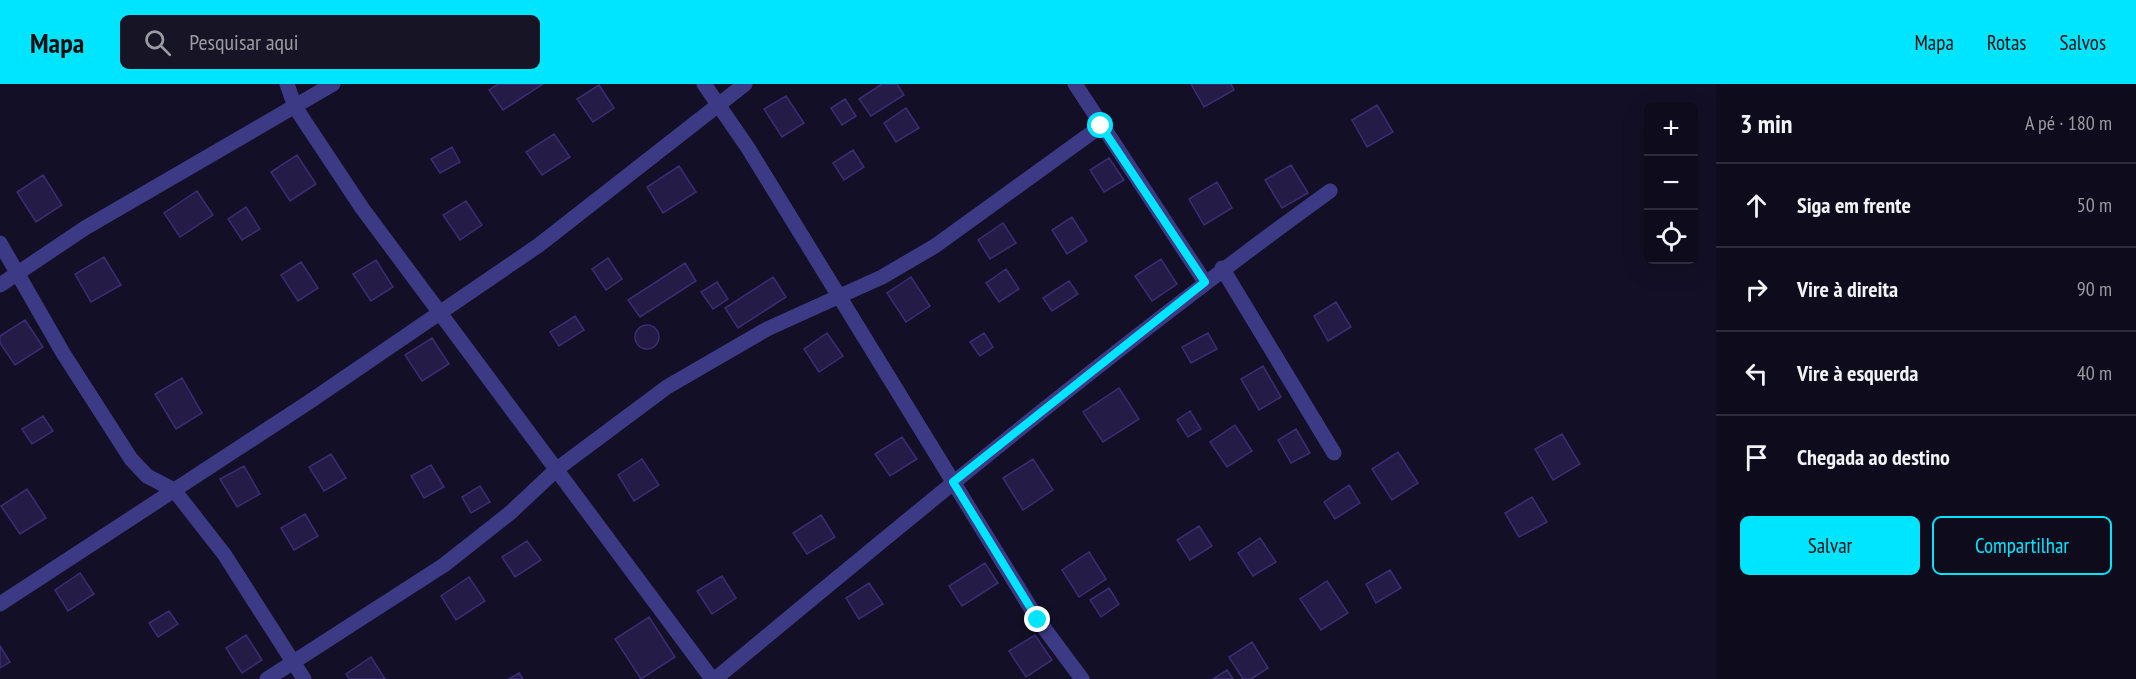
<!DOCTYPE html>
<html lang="pt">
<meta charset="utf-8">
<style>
body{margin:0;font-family:"PT Sans Narrow",sans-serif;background:#171425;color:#f1f3f6}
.controls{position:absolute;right:18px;top:18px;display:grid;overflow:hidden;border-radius:9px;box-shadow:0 6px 24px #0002}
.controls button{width:54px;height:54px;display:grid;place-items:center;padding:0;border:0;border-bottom:2px solid #2e2b3b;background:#0e0b1c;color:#f1f3f6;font:30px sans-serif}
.stop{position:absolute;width:18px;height:18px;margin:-14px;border:4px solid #00e5ff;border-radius:50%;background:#fff}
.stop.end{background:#00e5ff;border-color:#fff;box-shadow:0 2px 6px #0008}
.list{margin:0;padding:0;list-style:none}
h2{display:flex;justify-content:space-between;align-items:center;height:78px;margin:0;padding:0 24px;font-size:26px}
h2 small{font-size:20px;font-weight:400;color:#9b9ba3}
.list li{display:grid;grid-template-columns:39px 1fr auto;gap:18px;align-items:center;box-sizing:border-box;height:84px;padding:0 24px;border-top:2px solid #2e2b3b}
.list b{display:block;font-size:22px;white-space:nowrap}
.list em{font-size:20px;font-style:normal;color:#9b9ba3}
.actions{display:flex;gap:12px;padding:18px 24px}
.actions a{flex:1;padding:14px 0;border:2px solid #00e5ff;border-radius:9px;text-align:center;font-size:21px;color:#00e5ff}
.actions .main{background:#00e5ff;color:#111}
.icon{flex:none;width:33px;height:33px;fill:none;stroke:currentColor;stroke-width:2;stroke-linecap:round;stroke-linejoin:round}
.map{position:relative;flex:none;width:1716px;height:595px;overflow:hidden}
header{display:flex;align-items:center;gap:36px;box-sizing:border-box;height:84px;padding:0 30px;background:#00e5ff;color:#111}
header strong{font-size:28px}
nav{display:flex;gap:33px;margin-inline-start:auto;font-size:21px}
.search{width:420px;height:54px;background:#171425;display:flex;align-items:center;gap:15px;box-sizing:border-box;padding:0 21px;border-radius:9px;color:#9b9ba3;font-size:22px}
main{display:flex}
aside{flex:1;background:#0e0b1c}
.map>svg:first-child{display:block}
</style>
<header>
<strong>Mapa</strong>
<div class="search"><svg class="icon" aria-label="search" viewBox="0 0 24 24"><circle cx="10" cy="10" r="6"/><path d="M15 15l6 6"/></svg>Pesquisar aqui</div>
<nav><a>Mapa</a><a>Rotas</a><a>Salvos</a></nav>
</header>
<main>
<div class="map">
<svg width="1716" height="595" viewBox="0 0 1716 595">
<rect width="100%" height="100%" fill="#130f26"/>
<path fill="#241b47" stroke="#3b2d73" stroke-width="1.5" d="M498,0H543L503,26L489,6Z
M882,0H897L904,11L871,32L859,15Z
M1191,0H1231L1234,6L1204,23Z
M599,1L614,24L593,38L577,15Z
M786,12L804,39L782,53L764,25Z
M845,15L856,32L842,41L831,24Z
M1377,21L1393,48L1367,63L1352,36Z
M906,24L919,44L896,58L884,39Z
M554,50L570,73L542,91L526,68Z
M452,63L460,78L440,89L431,75Z
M853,66L864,83L844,96L833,79Z
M297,71L316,100L290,117L271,88Z
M1109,74L1124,96L1104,108L1090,86Z
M1291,81L1308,109L1282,124L1265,96Z
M679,82L696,108L663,129L647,103Z
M43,91L62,121L36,138L17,108Z
M1217,98L1232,124L1204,141L1189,115Z
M197,107L213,131L180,153L164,129Z
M466,117L482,141L460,156L443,131Z
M246,123L260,145L242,156L228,135Z
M1072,133L1087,157L1067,170L1052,146Z
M1003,139L1016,159L990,175L978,156Z
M104,173L121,201L91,218L75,190Z
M608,174L622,195L606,206L592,185Z
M1161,175L1177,200L1152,217L1135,192Z
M376,176L393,203L371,217L353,190Z
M301,178L318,204L298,217L281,191Z
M685,179L696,197L640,233L628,216Z
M1006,185L1019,205L999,218L986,199Z
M773,193L786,213L738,244L725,224Z
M911,193L930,222L906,238L887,209Z
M1069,197L1078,210L1052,227L1043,214Z
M717,198L728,215L713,225L701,208Z
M1336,218L1351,243L1328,257L1314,232Z
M575,232L584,246L559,262L550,248Z
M25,236L43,263L15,281L0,259V252Z
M635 253a12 12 0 1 1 24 0a12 12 0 1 1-24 0Z
M827,249L843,272L819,288L804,265Z
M984,249L993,263L980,272L970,258Z
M1208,249L1217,265L1191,279L1182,263Z
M432,254L449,280L422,297L405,271Z
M1263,282L1281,313L1259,326L1241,295Z
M182,294L202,329L176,345L155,310Z
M1119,304L1139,335L1103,358L1083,328Z
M1190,327L1201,345L1188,353L1177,336Z
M43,332L53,347L32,360L22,345Z
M1235,341L1252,367L1227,383L1210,358Z
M1296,345L1310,369L1291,379L1278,356Z
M1562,350L1580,380L1553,396L1535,365Z
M902,353L917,375L890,392L875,370Z
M1398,368L1418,399L1392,416L1372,385Z
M331,370L346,394L324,407L309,383Z
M642,375L659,401L634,417L618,391Z
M1033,375L1053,406L1023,426L1003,394Z
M431,381L444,403L424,414L411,392Z
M244,382L260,410L237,423L220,395Z
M1349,401L1360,419L1335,435L1324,418Z
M480,402L490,418L471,429L462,413Z
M27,405L46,434L20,450L1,422Z
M1532,413L1547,438L1519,453L1505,429Z
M305,430L318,452L294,466L281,444Z
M821,431L835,453L807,470L793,449Z
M1199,442L1212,462L1190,476L1177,456Z
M1260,454L1276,478L1253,492L1238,469Z
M527,457L541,476L515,493L502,473Z
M1089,468L1106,495L1079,513L1062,486Z
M985,479L998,499L962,522L949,502Z
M1390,486L1401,504L1376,519L1366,500Z
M80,489L94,510L68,527L55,506Z
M722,492L736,514L712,530L697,507Z
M469,493L485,517L456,536L441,512Z
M1327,497L1348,529L1321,546L1300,515Z
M869,499L883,520L859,535L846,514Z
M1109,504L1119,520L1101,533L1090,516Z
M169,527L178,540L158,553L149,539Z
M649,533L675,573L641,595L615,555Z
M246,551L262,576L242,589L226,564Z
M1035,551L1052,576L1026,593L1009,567Z
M1252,558L1268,584L1251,595H1243L1229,573Z
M0,562L10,578L0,584Z
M371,573L385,595H349L346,590Z
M1227,586L1233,595H1213Z
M519,589L523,595H509Z"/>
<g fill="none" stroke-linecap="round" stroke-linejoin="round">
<path stroke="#3d3a85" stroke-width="15" d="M287,0L295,23L362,124L712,595
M704,0L748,64L1038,536L1082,595
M1075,0L1205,198
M0,159L63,269L131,375L147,392L174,406L224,470L304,595
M1222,184L1334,369
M0,201L85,144L333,0
M0,520L309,318L539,161L745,0
M267,595L444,481L510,429L557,385L667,303L767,245L882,193L935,162L1101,42
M715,595C917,428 1118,260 1330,107"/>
</g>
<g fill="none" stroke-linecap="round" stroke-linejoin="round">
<path stroke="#00e5ff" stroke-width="8" d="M1038,536L953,398L1205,198L1101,42"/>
</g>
</svg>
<div class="controls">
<button>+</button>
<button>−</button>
<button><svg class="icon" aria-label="locate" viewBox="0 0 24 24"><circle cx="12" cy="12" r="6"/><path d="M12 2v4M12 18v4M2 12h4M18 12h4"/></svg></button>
</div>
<div class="stop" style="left:1101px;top:42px"></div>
<div class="stop end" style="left:1038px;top:536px"></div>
</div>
<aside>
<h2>3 min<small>A pé · 180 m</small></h2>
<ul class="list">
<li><svg class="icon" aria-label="ahead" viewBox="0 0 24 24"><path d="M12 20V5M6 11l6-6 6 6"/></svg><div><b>Siga em frente</b></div><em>50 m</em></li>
<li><svg class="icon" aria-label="right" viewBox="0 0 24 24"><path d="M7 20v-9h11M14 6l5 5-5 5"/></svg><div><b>Vire à direita</b></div><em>90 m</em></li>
<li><svg class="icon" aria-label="left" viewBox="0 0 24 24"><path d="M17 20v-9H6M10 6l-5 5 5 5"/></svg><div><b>Vire à esquerda</b></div><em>40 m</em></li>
<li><svg class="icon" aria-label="arrive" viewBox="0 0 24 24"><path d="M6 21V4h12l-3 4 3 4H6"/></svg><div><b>Chegada ao destino</b></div></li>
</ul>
<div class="actions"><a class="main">Salvar</a><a>Compartilhar</a></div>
</aside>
</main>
